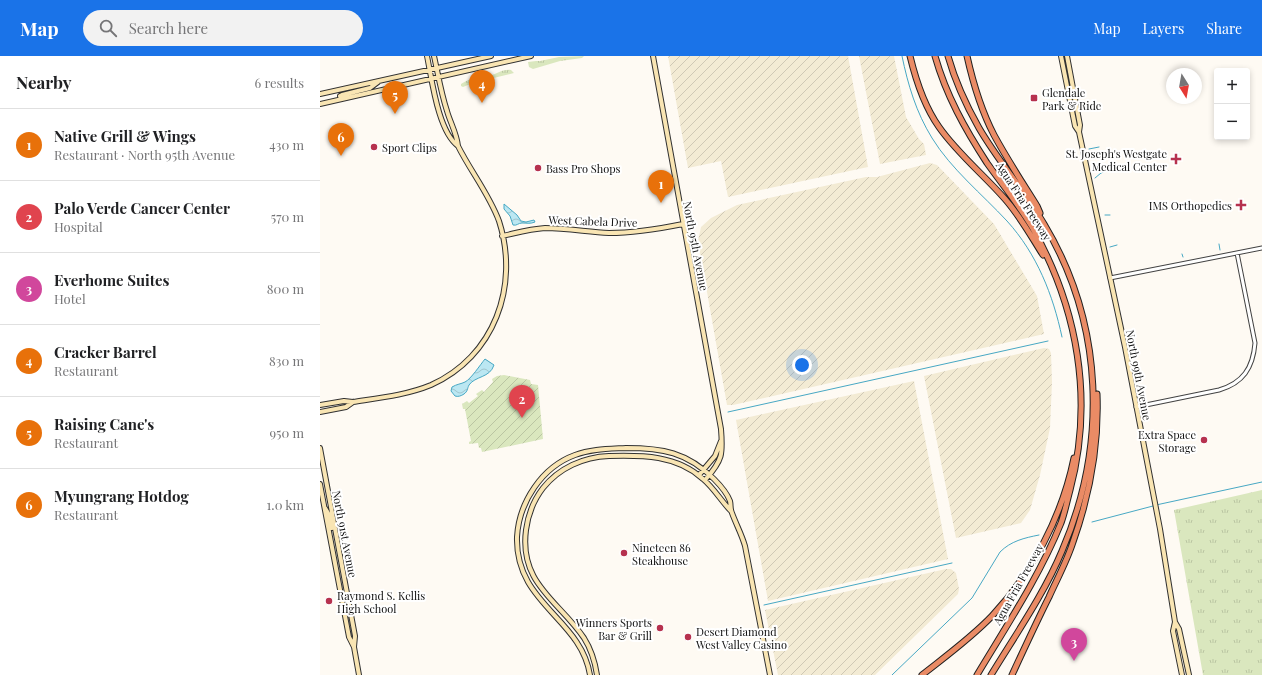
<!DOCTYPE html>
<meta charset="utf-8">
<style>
body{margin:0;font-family:"Playfair Display",serif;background:#f2f2f2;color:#202124}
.controls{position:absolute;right:12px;top:12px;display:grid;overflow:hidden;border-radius:4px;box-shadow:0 2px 6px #0003}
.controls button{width:36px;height:36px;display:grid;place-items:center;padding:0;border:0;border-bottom:1px solid #e0e0e0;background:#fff;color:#202124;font:20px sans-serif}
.compass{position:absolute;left:846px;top:12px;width:36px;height:36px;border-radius:50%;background:#fff;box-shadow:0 2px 6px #0003;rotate:169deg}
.you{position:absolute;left:482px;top:309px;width:14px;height:14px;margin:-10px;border:3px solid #fff;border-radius:50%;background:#1a73e8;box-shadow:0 0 0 6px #1a73e833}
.badge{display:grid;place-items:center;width:26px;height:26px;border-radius:50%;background:#1a73e8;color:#fff;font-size:13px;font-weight:700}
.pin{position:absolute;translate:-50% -33px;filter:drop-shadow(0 1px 2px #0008)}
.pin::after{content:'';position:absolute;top:21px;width:14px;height:12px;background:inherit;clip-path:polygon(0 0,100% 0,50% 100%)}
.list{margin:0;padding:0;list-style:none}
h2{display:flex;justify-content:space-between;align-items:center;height:52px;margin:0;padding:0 16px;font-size:17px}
h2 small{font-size:13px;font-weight:400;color:#757577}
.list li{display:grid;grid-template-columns:26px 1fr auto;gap:12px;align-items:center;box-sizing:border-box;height:72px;padding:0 16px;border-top:1px solid #e0e0e0}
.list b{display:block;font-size:15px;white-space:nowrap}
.list p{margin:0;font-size:13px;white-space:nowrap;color:#757577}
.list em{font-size:13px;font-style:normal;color:#757577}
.icon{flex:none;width:22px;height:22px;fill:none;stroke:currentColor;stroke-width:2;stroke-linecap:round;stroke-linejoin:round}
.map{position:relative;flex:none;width:942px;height:619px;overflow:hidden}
header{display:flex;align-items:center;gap:24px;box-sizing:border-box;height:56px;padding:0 20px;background:#1a73e8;color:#fff}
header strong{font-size:19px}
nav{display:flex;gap:22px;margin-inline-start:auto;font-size:14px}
.search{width:280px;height:36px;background:#f2f2f2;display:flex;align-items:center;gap:10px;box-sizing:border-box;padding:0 14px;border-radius:22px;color:#757577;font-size:15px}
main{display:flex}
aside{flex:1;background:#fff}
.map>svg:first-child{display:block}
</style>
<header>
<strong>Map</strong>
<div class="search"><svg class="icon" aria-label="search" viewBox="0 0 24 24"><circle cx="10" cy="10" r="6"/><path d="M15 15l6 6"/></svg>Search here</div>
<nav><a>Map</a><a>Layers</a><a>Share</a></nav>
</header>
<main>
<aside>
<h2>Nearby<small>6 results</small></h2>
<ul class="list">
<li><span class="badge" style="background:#e8710a">1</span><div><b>Native Grill &amp; Wings</b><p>Restaurant · North 95th Avenue</p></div><em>430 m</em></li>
<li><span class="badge" style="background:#e0444e">2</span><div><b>Palo Verde Cancer Center</b><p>Hospital</p></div><em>570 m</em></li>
<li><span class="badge" style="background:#d1479c">3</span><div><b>Everhome Suites</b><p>Hotel</p></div><em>800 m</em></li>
<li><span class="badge" style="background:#e8710a">4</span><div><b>Cracker Barrel</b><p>Restaurant</p></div><em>830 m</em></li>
<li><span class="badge" style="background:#e8710a">5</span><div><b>Raising Cane's</b><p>Restaurant</p></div><em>950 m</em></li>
<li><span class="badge" style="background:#e8710a">6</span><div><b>Myungrang Hotdog</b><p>Restaurant</p></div><em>1.0 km</em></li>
</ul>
</aside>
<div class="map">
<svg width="942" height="619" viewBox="0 0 942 619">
<defs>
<pattern id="farmland-furrows" width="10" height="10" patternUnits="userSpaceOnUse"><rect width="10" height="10" fill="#f3ebd4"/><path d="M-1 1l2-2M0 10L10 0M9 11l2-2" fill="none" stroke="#cfc8b5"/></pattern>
<pattern id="grass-tufts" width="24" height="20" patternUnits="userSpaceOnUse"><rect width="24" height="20" fill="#dae7be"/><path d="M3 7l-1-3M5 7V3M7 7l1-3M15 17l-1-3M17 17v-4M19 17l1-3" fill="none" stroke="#bac5a2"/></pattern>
<pattern id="garden-furrows" width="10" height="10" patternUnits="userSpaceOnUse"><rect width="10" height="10" fill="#dae7be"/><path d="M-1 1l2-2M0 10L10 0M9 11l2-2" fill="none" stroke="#bac5a2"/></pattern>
<pattern id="water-waves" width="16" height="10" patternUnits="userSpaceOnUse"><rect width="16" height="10" fill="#bbe7f2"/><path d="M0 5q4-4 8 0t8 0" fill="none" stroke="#a0c5ce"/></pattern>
</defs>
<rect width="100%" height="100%" fill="#fefaf3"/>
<path fill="url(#farmland-furrows)" d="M348,0H528L548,111L408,141L401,105L368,112Z
M539,0H574L586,61L599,83L604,88L606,99L560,108Z
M610,107L617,109L674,168L717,240L724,278L413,349H407L378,185L381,171L391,162L417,149L546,121H557Z
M724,292L729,293L731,297L732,326L730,372L720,419L710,454L701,467L636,482L604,320Z
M594,325L628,503L448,545L416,364Z
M626,513H631L636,517L639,533L638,538L555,619H458L445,554Z"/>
<path fill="url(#grass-tufts)" d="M264,0L262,2L240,5L213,13L209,11L208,6L216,5H220L239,1Z
M191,14L194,17L153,27L143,31L141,30V28C150,22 160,21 169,20C177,18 182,13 191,14Z
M942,434V619H883L854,454Z"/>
<path fill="url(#garden-furrows)" d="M184,319L210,324L211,328L218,329L223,383L162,396L161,392H159L158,387L149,388V386L151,385L145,353H143L142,348L147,345L149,347L158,340L156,338L162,334L164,336L173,326L172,323L177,320Z"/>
<path fill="url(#water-waves)" stroke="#47a8c4" d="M184,148L197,159L201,165L206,166L214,164L215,166C210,168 208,167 202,167C198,167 197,170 193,169L190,160L184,153Z
M165,303L174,309C170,322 155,320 149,329C147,333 148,335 144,338C141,340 138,341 135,340L131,335L132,331C137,328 141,328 145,326C151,323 160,309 165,303Z"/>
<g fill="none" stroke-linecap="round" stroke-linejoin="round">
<path stroke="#47a8c4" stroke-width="1" d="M582,0C588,29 596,56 612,82C631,113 662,138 687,165C717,198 733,239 742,281
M769,93L779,91
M775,122L781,117L784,116
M785,159H790
M899,188L900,194
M790,191L797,189
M862,198L863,201
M408,356L728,285
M836,449L942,426
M772,466L833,450
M444,549L632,507
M572,619L652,542L680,496C691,485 704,482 719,479"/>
<defs>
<path id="street" d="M790,222L942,192
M816,351L899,334C923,327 933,312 935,287L917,197"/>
<path id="secondary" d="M107,0C112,24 118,75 138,90
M333,0L401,373C403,398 403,404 385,424
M741,0L755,70L759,76
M747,0L760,69L759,76L805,291L840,473L855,566L859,573L869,619
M0,38L171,0
M21,43L20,40L22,39L50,32L58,26
M0,48L211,0
M182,180C196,177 210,173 225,172C247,172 268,176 289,177C314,177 338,173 363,168
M0,349L24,345L33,346C59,342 87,339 111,329C174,301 200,230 179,165C169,138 151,116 138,90C137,78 130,66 127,55C121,37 118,18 114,0
M0,356L26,351L33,346
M0,392L35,580L34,591
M379,419L395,400L401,385
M0,428L29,581L34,591L39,619
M5,452L9,459L12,472
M855,566L853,575L862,619
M270,619C261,562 195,548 197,481C199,446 222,411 255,399C271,393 288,393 306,392C342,392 367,396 394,423C400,429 407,437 410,445C411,449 410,453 412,457C416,468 422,479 425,490L450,619
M277,619C275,606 271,593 264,582C239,545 199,528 206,474C208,459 213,445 223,432C239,412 263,401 289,400C322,399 357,399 383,423C394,432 401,445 411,455"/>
<path id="highway" d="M590,0C596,25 604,50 619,71C637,97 664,119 685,143C700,160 711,180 723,199
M615,0C626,39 645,73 667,107C682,128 699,149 712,171C758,252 774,344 750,434C747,445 745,456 741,467C719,521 687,569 657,619
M628,0C635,25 646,49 659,72C678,105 704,134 724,168C784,268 788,388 742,495C724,538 696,578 671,619
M647,0C653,27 661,54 674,79C687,103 702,126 717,150L720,157
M602,619C626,600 651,582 672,560C712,517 742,461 754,402
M692,619C704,593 716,567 729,541C737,523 747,505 753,486C770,438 779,389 777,338"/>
</defs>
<use href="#street" stroke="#424242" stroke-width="5"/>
<use href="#secondary" stroke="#313131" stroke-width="6"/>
<use href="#highway" stroke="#202020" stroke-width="7"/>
<use href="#street" stroke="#fff" stroke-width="3"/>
<use href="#secondary" stroke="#f9e5b3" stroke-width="4"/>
<use href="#highway" stroke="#ea8b65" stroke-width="5"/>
</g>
<g fill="#b6314e" stroke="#fff" stroke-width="1.5">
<rect x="710" y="38" width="8" height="8" rx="2"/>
<circle cx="54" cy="91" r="4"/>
<path d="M854 97h4v4h4v4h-4v4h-4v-4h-4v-4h4z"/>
<circle cx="218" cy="112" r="4"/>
<path d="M919 143h4v4h4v4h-4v4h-4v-4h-4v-4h4z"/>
<circle cx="884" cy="384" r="4"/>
<circle cx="304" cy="497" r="4"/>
<circle cx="9" cy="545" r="4"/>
<circle cx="340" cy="572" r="4"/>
<circle cx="368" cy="581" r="4"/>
</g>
<g text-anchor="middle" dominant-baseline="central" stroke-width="4" stroke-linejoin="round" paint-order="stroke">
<g font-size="11" fill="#0f0f0f" stroke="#fff" text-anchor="start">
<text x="722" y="36">Glendale<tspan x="722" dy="13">Park &amp; Ride</tspan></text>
<text x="62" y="91">Sport Clips</text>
<text x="847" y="97" text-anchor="end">St. Joseph's Westgate<tspan x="847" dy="13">Medical Center</tspan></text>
<text x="226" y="112">Bass Pro Shops</text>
<text x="912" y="149" text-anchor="end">IMS Orthopedics</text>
<text x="876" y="378" text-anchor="end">Extra Space<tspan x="876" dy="13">Storage</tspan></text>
<text x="312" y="491">Nineteen 86<tspan x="312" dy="13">Steakhouse</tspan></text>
<text x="17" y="539">Raymond S. Kellis<tspan x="17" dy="13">High School</tspan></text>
<text x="332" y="566" text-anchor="end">Winners Sports<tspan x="332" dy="13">Bar &amp; Grill</tspan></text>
<text x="376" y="575">Desert Diamond<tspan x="376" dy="13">West Valley Casino</tspan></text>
</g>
<g font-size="11" fill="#0f0f0f" stroke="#fff">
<text transform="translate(704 145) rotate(57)">Agua Fria Freeway</text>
<text transform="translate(273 165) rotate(2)">West Cabela Drive</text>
<text transform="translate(376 190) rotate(79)">North 95th Avenue</text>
<text transform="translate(819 319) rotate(79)">North 99th Avenue</text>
<text transform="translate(25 478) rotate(79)">North 91st Avenue</text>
<text transform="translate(698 528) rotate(-61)">Agua Fria Freeway</text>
</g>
</g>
</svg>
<div class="controls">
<button>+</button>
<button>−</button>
</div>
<svg class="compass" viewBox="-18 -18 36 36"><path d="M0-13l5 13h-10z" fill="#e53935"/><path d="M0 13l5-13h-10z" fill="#757577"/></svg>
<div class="you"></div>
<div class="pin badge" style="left:341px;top:147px;background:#e8710a">1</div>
<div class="pin badge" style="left:202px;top:362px;background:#e0444e">2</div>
<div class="pin badge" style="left:754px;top:605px;background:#d1479c">3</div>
<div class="pin badge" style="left:162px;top:47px;background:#e8710a">4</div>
<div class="pin badge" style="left:75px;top:58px;background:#e8710a">5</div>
<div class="pin badge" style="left:21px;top:100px;background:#e8710a">6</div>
</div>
</main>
